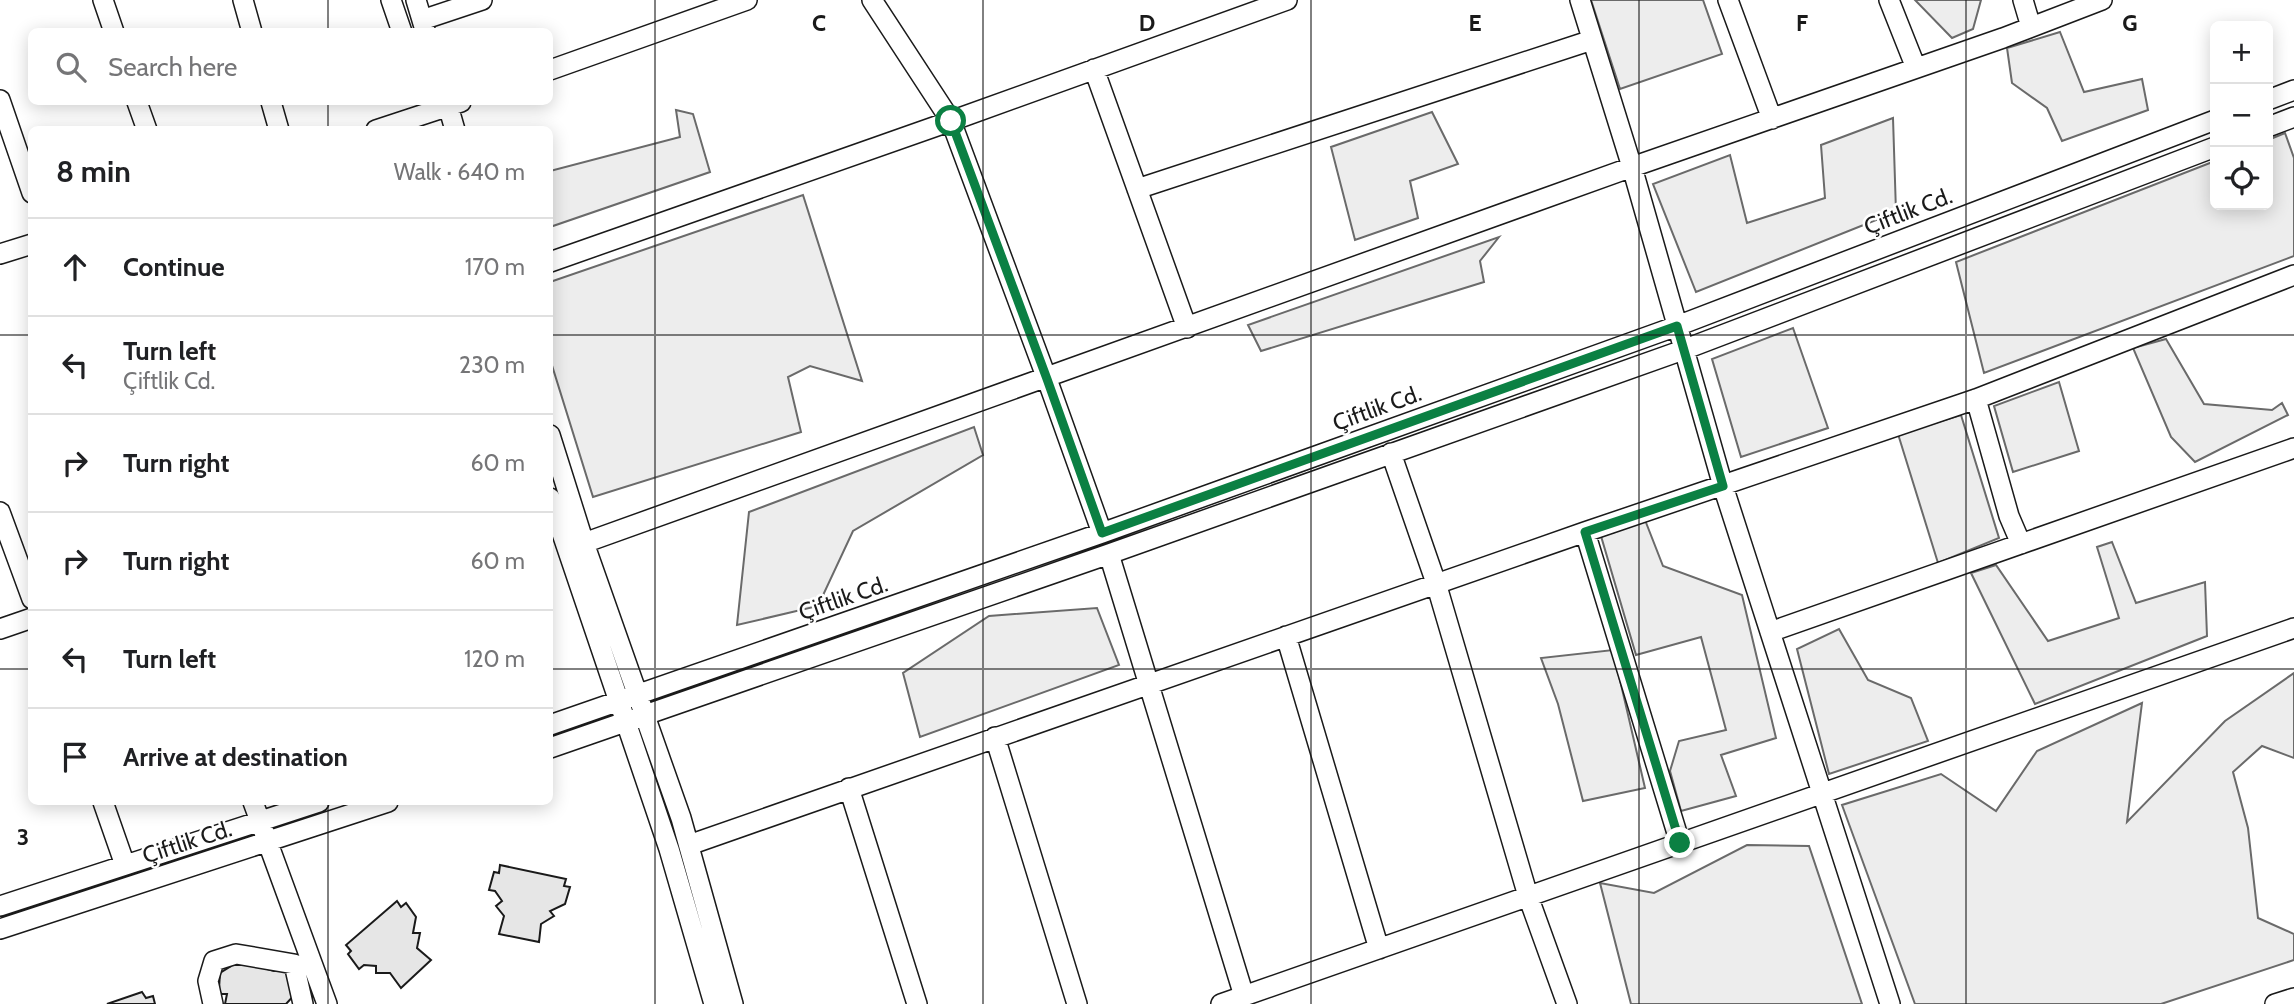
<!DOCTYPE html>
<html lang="en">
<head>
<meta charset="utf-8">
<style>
	body { margin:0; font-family:Cabin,sans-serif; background:#f6f6f6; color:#202124 }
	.controls { position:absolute; right:21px; top:21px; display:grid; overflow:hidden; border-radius:10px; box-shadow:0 4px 18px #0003 }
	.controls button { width:63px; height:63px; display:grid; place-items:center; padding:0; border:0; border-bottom:2px solid #e0e0e0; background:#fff; color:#202124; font:35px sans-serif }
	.stop { position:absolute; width:21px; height:21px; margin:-16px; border:5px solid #0b8043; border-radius:50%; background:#fff }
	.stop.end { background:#0b8043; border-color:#fff; box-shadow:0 2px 7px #0008 }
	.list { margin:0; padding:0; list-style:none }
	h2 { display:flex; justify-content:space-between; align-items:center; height:91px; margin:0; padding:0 28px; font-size:30px }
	h2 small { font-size:23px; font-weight:400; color:#757577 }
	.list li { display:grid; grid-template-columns:46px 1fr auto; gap:21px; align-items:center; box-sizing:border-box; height:98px; padding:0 28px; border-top:2px solid #e0e0e0 }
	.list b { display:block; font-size:26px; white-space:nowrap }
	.list p { margin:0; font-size:23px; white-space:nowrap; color:#757577 }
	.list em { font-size:23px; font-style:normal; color:#757577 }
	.icon { flex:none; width:38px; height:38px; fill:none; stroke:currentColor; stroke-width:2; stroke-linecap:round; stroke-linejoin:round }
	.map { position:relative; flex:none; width:2294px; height:1004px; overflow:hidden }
	.search { position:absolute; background:#fff; box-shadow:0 4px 18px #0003; left:28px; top:28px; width:525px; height:77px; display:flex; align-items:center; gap:18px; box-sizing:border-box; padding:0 24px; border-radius:10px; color:#757577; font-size:26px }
	.panel { position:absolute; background:#fff; box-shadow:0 4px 18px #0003; left:28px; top:126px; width:525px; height:679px; border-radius:10px }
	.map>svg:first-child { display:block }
</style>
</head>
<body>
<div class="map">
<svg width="2294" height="1004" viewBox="0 0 2294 1004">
	<rect width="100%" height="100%" fill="#fff"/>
	<!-- built -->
	<path fill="#ededed" stroke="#6a6a6a" stroke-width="2" d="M 1591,0 L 1703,0 L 1722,54 L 1620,89 Z
		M 1915,0 L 1981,0 L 1973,29 L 1952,38 Z
		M 2060,32 L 2084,92 L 2142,79 L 2148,110 L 2062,141 L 2047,108 L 2012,83 L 2007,48 Z
		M 676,110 L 693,114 L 710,172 L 550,227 L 550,171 L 680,137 Z
		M 1432,112 L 1458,164 L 1410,181 L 1418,218 L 1355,240 L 1331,147 Z
		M 1893,118 L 1896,212 L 1696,292 L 1653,184 L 1730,155 L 1747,223 L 1825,198 L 1821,145 Z
		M 2285,133 L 2294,158 L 2294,256 L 1984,373 L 1956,262 L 2215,161 L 2215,205 L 2268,205 L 2268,140 Z
		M 803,195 L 862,381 L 810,366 L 788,377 L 801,432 L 593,497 L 550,359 L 550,282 Z
		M 1499,237 L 1480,261 L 1484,282 L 1261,351 L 1248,325 Z
		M 1793,328 L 1828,428 L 1741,457 L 1712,359 Z
		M 2166,339 L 2204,404 L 2272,410 L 2282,403 L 2288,415 L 2195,462 L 2171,437 L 2133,348 Z
		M 2059,382 L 2079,451 L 2013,472 L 1994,406 Z
		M 1961,415 L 1999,538 L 1938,563 L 1898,434 Z
		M 974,427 L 983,455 L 853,531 L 818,606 L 737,625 L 749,512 Z
		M 1645,520 L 1663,566 L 1742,595 L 1776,738 L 1721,755 L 1736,796 L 1681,811 L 1670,771 L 1679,741 L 1726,730 L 1701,637 L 1636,655 L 1601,536 Z
		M 2112,542 L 2136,603 L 2205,582 L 2207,636 L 2035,704 L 1971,573 L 1996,565 L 2048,641 L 2119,618 L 2097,547 Z
		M 1097,608 L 1119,665 L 920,737 L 903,673 L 989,616 Z
		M 1839,629 L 1868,680 L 1911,698 L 1928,741 L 1829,774 L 1797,649 Z
		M 1613,650 L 1645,788 L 1583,801 L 1558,704 L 1541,658 Z
		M 2294,673 L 2294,758 L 2262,746 L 2233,772 L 2248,828 L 2258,918 L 2294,934 L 2294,960 L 2161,1004 L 1915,1004 L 1842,805 L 1941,774 L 1996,811 L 2037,751 L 2142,703 L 2127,822 L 2225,721 Z
		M 1747,845 L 1809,846 L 1862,1004 L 1631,1004 L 1600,883 L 1654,893 Z"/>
	<!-- building -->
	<path fill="#e6e6e6" stroke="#1a1a1a" stroke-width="2" d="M 500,865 L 566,879 L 564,886 L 570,887 L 565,904 L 550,911 L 554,916 L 541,924 L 539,942 L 499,934 L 504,916 L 496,906 L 502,901 L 495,891 L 489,890 L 494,872 L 499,873 Z
		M 397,901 L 401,907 L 406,903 L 416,917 L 413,933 L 420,933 L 417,948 L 431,960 L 401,988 L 390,973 L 376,973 L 376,966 L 364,965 L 359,969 L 348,954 L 351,951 L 346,945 Z
		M 233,959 L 274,971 L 285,969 L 297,992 L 286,1004 L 225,1004 L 227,994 L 221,994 L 219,989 L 220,973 L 231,966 Z
		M 142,992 L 146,998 L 153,996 L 155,1004 L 107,1004 Z"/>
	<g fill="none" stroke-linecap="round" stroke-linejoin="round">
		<!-- minor casing -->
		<g stroke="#1a1a1a" stroke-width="22">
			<path id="minor" d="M 103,0 L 114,32
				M 243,0 L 252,32
				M 391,0 L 402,32
				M 416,0 L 425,30
				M 872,0 L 951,121 L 1047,379 L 1102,533
				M 1728,0 L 1772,119
				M 1889,0 L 1916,68
				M 2023,0 L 2031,27
				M 422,20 L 482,0
				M 1094,69 L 1187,328
				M 550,70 L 747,0
				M 0,100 L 32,193
				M 2268,100 L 2294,90
				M 137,102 L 147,130
				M 271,102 L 279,130
				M 447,102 L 455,130
				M 2268,127 L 2294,117
				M 376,130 L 461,102
				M 1137,189 L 1592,40
				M 0,254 L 32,244
				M 550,262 L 951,121 L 1287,0
				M 1976,399 L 2009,516 L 2021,544
				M 550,435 L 584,543 L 681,818 L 733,1004
				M 1391,453 L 1436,583 L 1528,896 L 1567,1004
				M 550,498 L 669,849 L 714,1004
				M 0,512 L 32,599
				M 1585,532 L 1680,843
				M 584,543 L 1632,167 L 1580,0
				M 1109,554 L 1244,996
				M 0,629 L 32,618
				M 1770,632 L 2294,448
				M 1286,636 L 1379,949
				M 550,725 L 1102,533 L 1677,326 L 2215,120
				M 995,737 L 1077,1004
				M 550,748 L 1109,554 L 1683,350 L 2215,147
				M 849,788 L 917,1004
				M 103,802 L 125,865
				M 253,802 L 327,1004
				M 689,845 L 1585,532 L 1976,399 L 2294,275
				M 0,906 L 319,802
				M 0,929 L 388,802
				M 213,1004 L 208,981 L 214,961 L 236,954 L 294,964 L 303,1004
				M 1221,1004 L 2294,628
				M 1890,1004 L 1723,486 L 1632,167 L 2003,38 L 2102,0
				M 2275,1004 L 2294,998"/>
		</g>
		<!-- minor -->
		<use href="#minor" stroke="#fff" stroke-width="19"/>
	</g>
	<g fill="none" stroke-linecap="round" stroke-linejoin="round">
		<!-- route -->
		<path stroke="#0b8043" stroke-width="9" d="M 951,121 L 1047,379 L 1102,533 L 1677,326 L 1723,486 L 1585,532 L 1680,843"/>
	</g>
	<!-- grid -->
	<path fill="none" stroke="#1a1a1a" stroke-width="2" stroke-opacity="0.55" d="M 328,0 L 328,32M 655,0 L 655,1004M 983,0 L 983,1004M 1311,0 L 1311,1004M 1639,0 L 1639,1004M 1966,0 L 1966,1004M 328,102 L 328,130M 0,335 L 32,335M 550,335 L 2294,335M 0,669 L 32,669M 550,669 L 2294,669M 328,802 L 328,1004"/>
	<g text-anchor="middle" stroke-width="5" stroke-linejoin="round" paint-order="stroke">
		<!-- street labels -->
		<g font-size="23" fill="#1a1a1a" stroke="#fff">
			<text transform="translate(1908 211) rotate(-21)" y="8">Çiftlik Cd.</text>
			<text transform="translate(1377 408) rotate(-20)" y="8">Çiftlik Cd.</text>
			<text transform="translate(843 598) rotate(-19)" y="8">Çiftlik Cd.</text>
			<text transform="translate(187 842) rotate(-18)" y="8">Çiftlik Cd.</text>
		</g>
	</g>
	<g font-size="23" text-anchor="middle" font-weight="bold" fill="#1a1a1a" stroke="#fff" stroke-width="5" stroke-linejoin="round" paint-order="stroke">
		<text x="819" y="31">C</text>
		<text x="1147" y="31">D</text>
		<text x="1475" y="31">E</text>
		<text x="1802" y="31">F</text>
		<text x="2130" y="31">G</text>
		<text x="23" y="845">3</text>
	</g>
</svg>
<div class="controls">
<button>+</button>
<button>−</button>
<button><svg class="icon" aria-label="locate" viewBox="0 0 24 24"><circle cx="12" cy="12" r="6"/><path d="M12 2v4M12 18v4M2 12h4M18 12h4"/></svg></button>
</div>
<div class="stop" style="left:951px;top:121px"></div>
<div class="stop end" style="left:1680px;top:843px"></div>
<div class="search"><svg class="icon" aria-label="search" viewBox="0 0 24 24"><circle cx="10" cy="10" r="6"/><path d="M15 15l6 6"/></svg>Search here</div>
<section class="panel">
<h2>8 min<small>Walk · 640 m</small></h2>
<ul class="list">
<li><svg class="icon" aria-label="ahead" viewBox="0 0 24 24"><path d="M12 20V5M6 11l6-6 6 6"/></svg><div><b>Continue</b></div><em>170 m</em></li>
<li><svg class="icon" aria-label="left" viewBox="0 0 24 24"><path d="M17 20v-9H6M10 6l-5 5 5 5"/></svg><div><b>Turn left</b><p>Çiftlik Cd.</p></div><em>230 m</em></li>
<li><svg class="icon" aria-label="right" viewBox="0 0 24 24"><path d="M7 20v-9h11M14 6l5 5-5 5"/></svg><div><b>Turn right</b></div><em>60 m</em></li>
<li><svg class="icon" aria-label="right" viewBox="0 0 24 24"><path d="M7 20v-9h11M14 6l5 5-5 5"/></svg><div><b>Turn right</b></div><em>60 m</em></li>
<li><svg class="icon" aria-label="left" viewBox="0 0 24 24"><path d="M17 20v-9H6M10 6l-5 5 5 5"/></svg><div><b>Turn left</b></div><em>120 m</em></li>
<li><svg class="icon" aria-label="arrive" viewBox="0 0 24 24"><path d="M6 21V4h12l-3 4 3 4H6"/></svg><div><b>Arrive at destination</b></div></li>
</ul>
</section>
</div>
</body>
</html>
